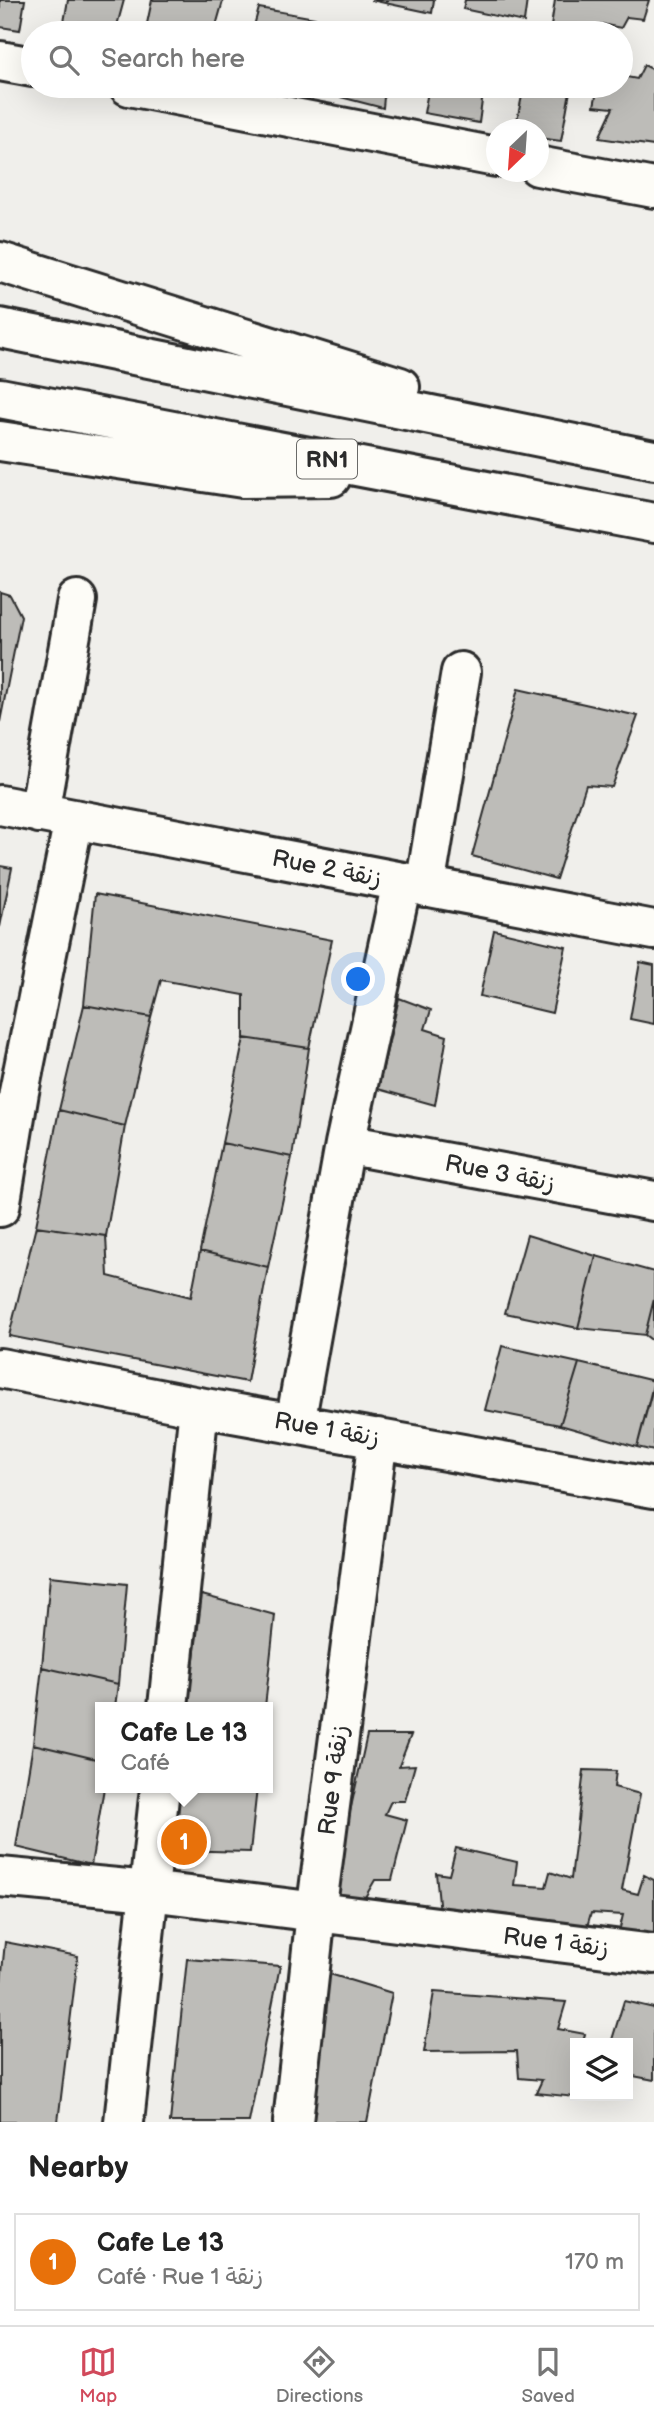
<!DOCTYPE html>
<html lang="en">
<head>
<meta charset="utf-8">
<style>
	body { margin:0; font-family:"Balsamiq Sans","Playpen Sans Arabic",sans-serif; background:#f6f6f6; color:#222 }
	.controls { position:absolute; right:21px; bottom:21px; display:grid; overflow:hidden; border-radius:0px; box-shadow:0 7px 28px #0002 }
	.controls button { width:63px; height:63px; display:grid; place-items:center; padding:0; border:0; border-bottom:2px solid #e0e0e0; background:#fff; color:#222; font:35px sans-serif }
	.compass { position:absolute; left:486px; top:119px; width:63px; height:63px; border-radius:50%; background:#fff; box-shadow:0 7px 28px #0002; rotate:205deg }
	.you { position:absolute; left:359px; top:980px; width:24px; height:24px; margin:-18px; border:5px solid #fff; border-radius:50%; background:#1a73e8; box-shadow:0 0 0 10px #1a73e833 }
	.badge { display:grid; place-items:center; width:46px; height:46px; border-radius:50%; background:#d1495b; color:#fff; font-size:23px; font-weight:700 }
	.pin { position:absolute; translate:-50% -50%; border:4px solid #fff; box-shadow:0 2px 7px #0006 }
	.popup { position:absolute; left:95px; top:1702px; width:178px; height:91px; box-sizing:border-box; display:grid; place-content:center; border-radius:0px; background:#fff; filter:drop-shadow(0 2px 5px #0005); font-size:23px; white-space:nowrap; color:#767676 }
	.popup b { font-size:26px; color:#222 }
	.popup::after { content:''; position:absolute; left:50%; top:100%; margin-left:-14px; border:14px solid transparent; border-top-color:#fff }
	.list { margin:0; padding:0; list-style:none }
	h2 { display:flex; justify-content:space-between; align-items:center; height:91px; margin:0; padding:0 28px; font-size:30px }
	h2 small { font-size:23px; font-weight:400; color:#767676 }
	.list li { display:grid; grid-template-columns:46px 1fr auto; gap:21px; align-items:center; box-sizing:border-box; height:98px; margin:0 14px 14px; padding:0 14px; border:2px solid #e0e0e0; border-radius:0px }
	.list b { display:block; font-size:26px; white-space:nowrap }
	.list p { margin:0; font-size:23px; white-space:nowrap; color:#767676 }
	.list em { font-size:23px; font-style:normal; color:#767676 }
	.icon { flex:none; width:38px; height:38px; fill:none; stroke:currentColor; stroke-width:2; stroke-linecap:round; stroke-linejoin:round }
	.map { position:relative; flex:none; width:654px; height:2122px; overflow:hidden }
	.search { position:absolute; background:#fff; box-shadow:0 7px 28px #0002; left:21px; right:21px; top:21px; height:77px; display:flex; align-items:center; gap:18px; box-sizing:border-box; padding:0 24px; border-radius:38px; color:#767676; font-size:26px }
	.sheet { height:203px; background:#fff }
	nav { display:flex; justify-content:space-around; align-items:center; box-sizing:border-box; height:98px; border-top:2px solid #e0e0e0; background:#fff; font-size:19px; color:#767676 }
	nav a { display:grid; justify-items:center; gap:4px }
	nav .on { color:#d1495b }
	.map>svg:first-child { display:block }
</style>
</head>
<body>
<div class="map">
<svg width="654" height="2122" viewBox="0 0 654 2122">
	<rect width="100%" height="100%" fill="#f0efeb"/>
	<filter id="ink" filterUnits="userSpaceOnUse"><feTurbulence type="fractalNoise" baseFrequency=".0143" numOctaves="2"/><feDisplacementMap in="SourceGraphic" scale="14" xChannelSelector="R" yChannelSelector="G"/><feConvolveMatrix kernelMatrix="1 2 1 2 8 2 1 2 1" color-interpolation-filters="sRGB"/></filter>
	<g filter="url(#ink)">
		<!-- building -->
		<path fill="#bdbcb8" stroke="#2b2b2b" stroke-width="2" d="M 0,0 L 25,0 L 20,30 L 0,27 Z
			M 68,0 L 124,0 L 115,33 L 62,33 Z
			M 152,0 L 221,0 L 223,1 L 214,33 L 145,33 Z
			M 371,0 L 434,0 L 432,13 Z
			M 465,0 L 527,0 L 524,22 L 463,9 Z
			M 555,0 L 649,0 L 643,19 L 627,17 L 621,28 L 601,24 L 599,33 L 550,33 Z
			M 259,8 L 315,18 L 312,33 L 252,33 Z
			M 346,23 L 389,33 L 344,33 Z
			M 644,65 L 654,70 L 654,146 L 599,138 L 613,108 L 594,106 L 598,86 L 621,86 L 621,76 L 637,79 Z
			M 331,86 L 385,86 L 383,108 L 329,94 Z
			M 429,86 L 484,86 L 479,123 L 424,113 Z
			M 524,86 L 571,86 L 561,141 L 538,138 L 538,130 L 515,130 Z
			M 0,592 L 10,595 L 21,616 L 0,722 Z
			M 518,689 L 638,716 L 612,787 L 586,785 L 556,879 L 472,856 Z
			M 0,866 L 12,868 L 0,927 Z
			M 95,894 L 332,940 L 309,1048 L 244,1038 L 244,995 L 161,980 L 151,1017 L 84,1005 Z
			M 494,930 L 566,947 L 552,1013 L 480,996 Z
			M 640,962 L 654,965 L 654,1024 L 630,1019 Z
			M 399,998 L 431,1010 L 425,1029 L 447,1036 L 435,1105 L 378,1089 Z
			M 84,1005 L 151,1017 L 125,1126 L 59,1110 Z
			M 244,1038 L 309,1048 L 292,1157 L 222,1143 Z
			M 59,1110 L 125,1126 L 106,1236 L 36,1226 Z
			M 222,1143 L 292,1157 L 268,1267 L 200,1251 Z
			M 36,1226 L 106,1236 L 108,1276 L 191,1297 L 200,1251 L 268,1267 L 247,1382 L 9,1336 Z
			M 527,1235 L 596,1256 L 578,1328 L 505,1313 Z
			M 596,1256 L 654,1272 L 654,1299 L 645,1335 L 578,1328 Z
			M 654,1299 L 654,1342 L 645,1335 Z
			M 502,1346 L 579,1363 L 560,1425 L 485,1410 Z
			M 579,1363 L 654,1381 L 637,1447 L 560,1425 Z
			M 654,1384 L 654,1451 L 637,1447 Z
			M 50,1576 L 127,1584 L 118,1684 L 42,1667 Z
			M 202,1595 L 275,1615 L 265,1707 L 188,1707 Z
			M 42,1667 L 118,1684 L 115,1707 L 100,1707 L 100,1760 L 33,1744 Z
			M 367,1735 L 411,1735 L 399,1766 L 415,1765 L 405,1801 L 391,1801 L 385,1814 L 407,1820 L 392,1880 L 375,1880 L 364,1899 L 332,1893 Z
			M 33,1744 L 100,1760 L 100,1788 L 104,1788 L 91,1865 L 16,1847 Z
			M 584,1770 L 616,1771 L 614,1787 L 640,1794 L 622,1890 L 638,1894 L 644,1875 L 654,1880 L 654,1938 L 619,1932 L 623,1915 L 591,1913 L 586,1930 L 440,1913 L 436,1873 L 449,1875 L 456,1848 L 517,1862 L 514,1885 L 546,1887 L 550,1872 L 571,1879 Z
			M 179,1788 L 257,1788 L 250,1852 L 171,1850 Z
			M 5,1942 L 78,1956 L 58,2122 L 0,2122 L 0,1992 Z
			M 187,1959 L 280,1966 L 249,2122 L 170,2122 Z
			M 323,1972 L 392,1993 L 367,2122 L 305,2122 Z
			M 434,1992 L 566,2002 L 558,2029 L 585,2034 L 583,2043 L 575,2043 L 575,2097 L 536,2093 L 542,2080 L 519,2078 L 517,2051 L 424,2052 Z
			M 624,2001 L 654,2008 L 654,2080 L 628,2075 L 628,2043 L 611,2043 Z"/>
		<g fill="none" stroke-linecap="round" stroke-linejoin="round">
			<!-- minor casing -->
			<g stroke="#2b2b2b" stroke-width="44">
				<path id="minor" d="M 0,61 L 33,67
					M 129,86 L 496,157
					M 538,166 L 654,188
					M 0,805 L 654,930
					M 39,813 L 77,600
					M 425,887 L 461,672
					M 345,1144 L 654,1201
					M 0,1207 L 19,1092 L 74,819
					M 0,1368 L 199,1407 L 654,1488
					M 295,1424 L 345,1144 L 402,882
					M 168,1707 L 199,1407
					M 0,1877 L 149,1891 L 654,1954
					M 124,2122 L 160,1788
					M 293,2122 L 316,1913 L 378,1438"/>
			</g>
			<!-- highway casing -->
			<g stroke="#2b2b2b" stroke-width="44">
				<path id="highway" d="M 0,262 L 400,387
					M 0,328 L 654,460
					M 0,398 L 654,523
					M 0,441 L 243,478 L 331,477"/>
			</g>
			<!-- minor -->
			<use href="#minor" stroke="#fdfcf7" stroke-width="38"/>
			<!-- highway -->
			<use href="#highway" stroke="#fdfcf7" stroke-width="38"/>
		</g>
	</g>
	<g text-anchor="middle" stroke-width="5" stroke-linejoin="round" paint-order="stroke">
		<!-- shield labels -->
		<rect fill="#fdfcf7" stroke="#6a6a68" stroke-width="2" x="297" y="439.5" width="60" height="39" rx="5"/>
		<g font-size="23" font-weight="bold" fill="#2b2b2b">
			<text x="327" y="467">RN1</text>
		</g>
		<!-- street labels -->
		<g font-size="24" fill="#2b2b2b" stroke="#fdfcf7">
			<text transform="translate(327 868) rotate(11)" y="8">Rue 2 زنقة</text>
			<text transform="translate(500 1173) rotate(11)" y="8">Rue 3 زنقة</text>
			<text transform="translate(327 1429) rotate(10)" y="8">Rue 1 زنقة</text>
			<text transform="translate(333 1780) rotate(-83)" y="8">Rue 9 زنقة</text>
			<text transform="translate(556 1942) rotate(7)" y="8">Rue 1 زنقة</text>
		</g>
	</g>
</svg>
<div class="controls">
<button><svg class="icon" aria-label="layers" viewBox="0 0 24 24"><path d="M12 4l9 5-9 5-9-5zM3 14l9 5 9-5"/></svg></button>
</div>
<svg class="compass" viewBox="-18 -18 36 36"><path d="M0-13l5 13h-10z" fill="#e53935"/><path d="M0 13l5-13h-10z" fill="#767676"/></svg>
<div class="you"></div>
<div class="pin badge" style="left:184px;top:1842px;background:#e8710a">1</div>
<div class="popup"><b>Cafe Le 13</b>Café</div>
<div class="search"><svg class="icon" aria-label="search" viewBox="0 0 24 24"><circle cx="10" cy="10" r="6"/><path d="M15 15l6 6"/></svg>Search here</div>
</div>
<section class="sheet">
<h2>Nearby<small></small></h2>
<ul class="list">
<li><span class="badge" style="background:#e8710a">1</span><div><b>Cafe Le 13</b><p>Café · Rue 1 زنقة</p></div><em>170 m</em></li>
</ul>
</section>
<nav>
<a class="on"><svg class="icon" aria-label="map" viewBox="0 0 24 24"><path d="M3 6l6-2 6 2 6-2v14l-6 2-6-2-6 2zM9 4v14M15 6v14"/></svg>Map</a>
<a><svg class="icon" aria-label="directions" viewBox="0 0 24 24"><path d="M12 3l9 9-9 9-9-9zM9 14v-3h6M13 9l2 2-2 2"/></svg>Directions</a>
<a><svg class="icon" aria-label="saved" viewBox="0 0 24 24"><path d="M7 4h10v16l-5-4-5 4z"/></svg>Saved</a>
</nav>
</body>
</html>
